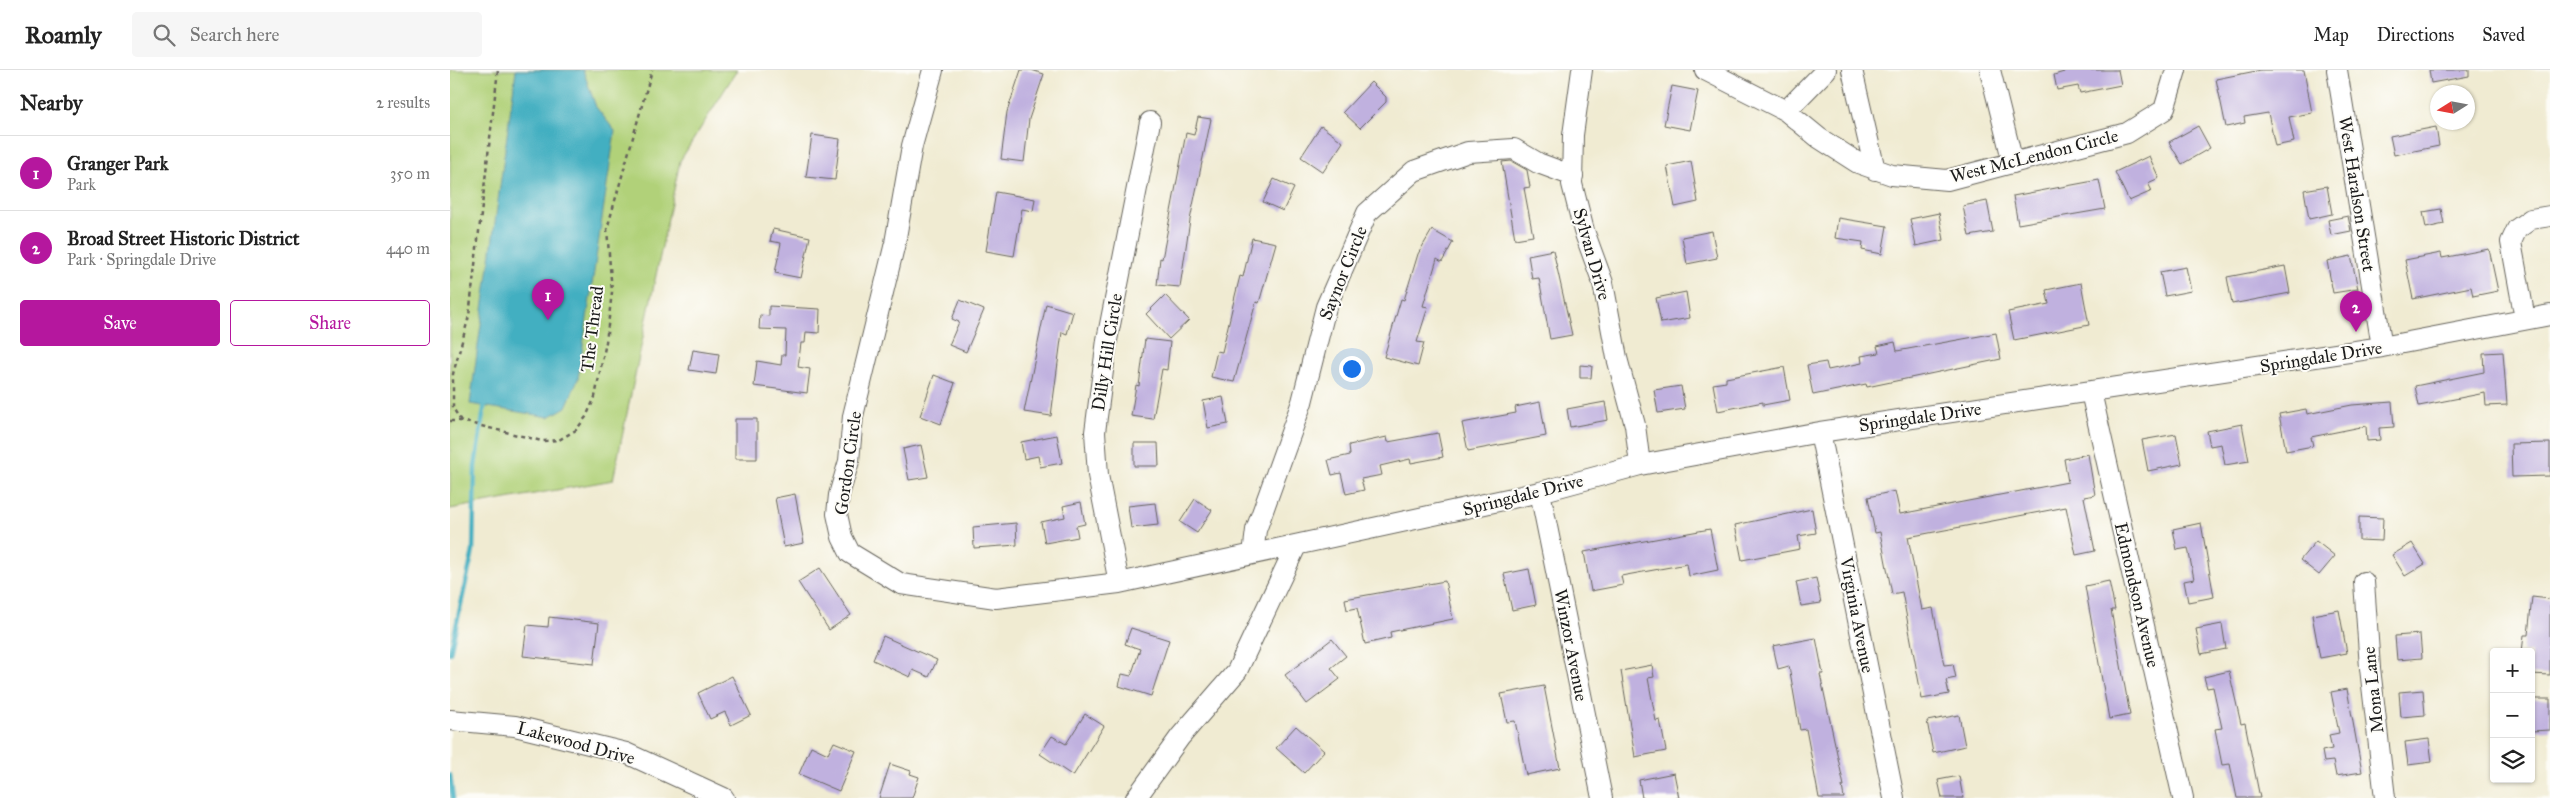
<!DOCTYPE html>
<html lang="en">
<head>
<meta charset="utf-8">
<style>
	body { margin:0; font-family:"IM FELL Great Primer",serif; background:#f6f6f6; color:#222 }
	.controls { position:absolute; right:15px; bottom:15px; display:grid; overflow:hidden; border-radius:5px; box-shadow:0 1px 4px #0004 }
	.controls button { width:45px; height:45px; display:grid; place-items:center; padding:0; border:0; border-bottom:1px solid #e0e0e0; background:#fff; color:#222; font:25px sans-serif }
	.compass { position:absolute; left:1980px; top:15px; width:45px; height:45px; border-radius:50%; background:#fff; box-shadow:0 1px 4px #0004; rotate:259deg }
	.you { position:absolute; left:901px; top:298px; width:18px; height:18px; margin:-12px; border:4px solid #fff; border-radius:50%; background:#1a73e8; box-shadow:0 0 0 8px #1a73e833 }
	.badge { display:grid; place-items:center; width:32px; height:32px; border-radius:50%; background:#b5179e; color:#fff; font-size:16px; font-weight:700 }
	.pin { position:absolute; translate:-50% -41px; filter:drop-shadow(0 1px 2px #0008) }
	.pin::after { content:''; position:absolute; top:26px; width:18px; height:15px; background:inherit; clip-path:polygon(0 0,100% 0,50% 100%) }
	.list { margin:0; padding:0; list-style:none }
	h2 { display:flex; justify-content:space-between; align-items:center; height:65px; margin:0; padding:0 20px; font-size:21px }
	h2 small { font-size:16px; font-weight:400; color:#767676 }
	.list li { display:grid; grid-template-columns:32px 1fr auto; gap:15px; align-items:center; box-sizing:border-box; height:75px; padding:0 20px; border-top:1px solid #e0e0e0 }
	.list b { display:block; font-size:19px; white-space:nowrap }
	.list p { margin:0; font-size:16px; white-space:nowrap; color:#767676 }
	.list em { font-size:16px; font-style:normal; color:#767676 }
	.actions { display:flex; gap:10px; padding:15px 20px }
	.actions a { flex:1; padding:11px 0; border:1px solid #b5179e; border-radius:5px; text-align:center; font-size:18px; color:#b5179e }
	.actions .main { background:#b5179e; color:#fff }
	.icon { flex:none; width:28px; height:28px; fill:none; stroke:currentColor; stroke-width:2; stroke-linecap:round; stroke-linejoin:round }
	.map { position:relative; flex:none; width:2100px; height:728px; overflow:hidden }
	header { display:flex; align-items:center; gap:30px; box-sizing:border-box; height:70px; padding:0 25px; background:#fff; border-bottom:1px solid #e0e0e0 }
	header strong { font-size:24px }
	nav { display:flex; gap:28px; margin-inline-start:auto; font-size:18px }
	.search { width:350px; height:45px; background:#f6f6f6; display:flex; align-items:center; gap:12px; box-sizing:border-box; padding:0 18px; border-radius:5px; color:#767676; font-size:19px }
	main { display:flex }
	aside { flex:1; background:#fff }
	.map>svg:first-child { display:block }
</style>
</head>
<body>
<header>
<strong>Roamly</strong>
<div class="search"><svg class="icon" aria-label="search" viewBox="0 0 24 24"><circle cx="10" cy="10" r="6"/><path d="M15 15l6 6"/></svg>Search here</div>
<nav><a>Map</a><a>Directions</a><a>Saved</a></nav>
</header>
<main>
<aside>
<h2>Nearby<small>2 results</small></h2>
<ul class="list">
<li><span class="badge">1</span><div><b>Granger Park</b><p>Park</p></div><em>350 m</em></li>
<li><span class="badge">2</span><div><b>Broad Street Historic District</b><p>Park · Springdale Drive</p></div><em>440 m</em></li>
</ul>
<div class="actions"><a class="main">Save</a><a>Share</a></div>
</aside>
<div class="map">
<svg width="2100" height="728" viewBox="0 0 2100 728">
	<rect width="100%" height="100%" fill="#fdfcf7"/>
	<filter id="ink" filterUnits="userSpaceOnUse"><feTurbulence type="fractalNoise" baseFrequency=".02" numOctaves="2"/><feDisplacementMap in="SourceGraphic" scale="10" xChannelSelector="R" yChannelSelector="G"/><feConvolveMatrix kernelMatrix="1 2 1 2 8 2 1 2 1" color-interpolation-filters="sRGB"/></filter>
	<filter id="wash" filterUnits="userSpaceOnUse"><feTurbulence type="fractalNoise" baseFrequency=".0096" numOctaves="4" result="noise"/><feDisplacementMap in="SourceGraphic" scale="20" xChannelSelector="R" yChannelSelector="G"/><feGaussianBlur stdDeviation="1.12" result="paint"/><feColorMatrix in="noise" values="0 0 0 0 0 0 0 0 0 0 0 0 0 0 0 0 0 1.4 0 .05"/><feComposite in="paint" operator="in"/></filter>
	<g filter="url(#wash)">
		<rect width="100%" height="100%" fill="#f0ebd2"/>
		<!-- green -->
		<path fill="#b1d179" stroke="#66764a" d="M 0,0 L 287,0 L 230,91 L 163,410 L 0,439 Z"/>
		<!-- water -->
		<path fill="#43afc1" stroke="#30666e" d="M 66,0 L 133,0 L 146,37 L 165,61 L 128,309 L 116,337 L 99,347 L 20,334 Z"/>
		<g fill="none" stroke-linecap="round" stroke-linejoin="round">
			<!-- stream -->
			<path stroke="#43afc1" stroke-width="4.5" d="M 0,583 L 23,481 L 25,396 L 35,332
				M 0,705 L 3,728"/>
		</g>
		<g id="blocks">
			<!-- building -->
			<path fill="#c0b1df" d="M 571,0 L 581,0 L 594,4 L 579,49 L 574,92 L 551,89 L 557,42 Z
				M 1614,0 L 1668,0 L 1671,15 L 1630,23 L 1628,16 L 1607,20 L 1604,5 L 1614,2 Z
				M 1811,0 L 1854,0 L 1862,43 L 1839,47 L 1844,72 L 1825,76 L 1818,43 L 1794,47 L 1795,53 L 1776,57 L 1766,9 Z
				M 1979,0 L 2019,0 L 2019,6 L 1981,13 Z
				M 921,12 L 936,27 L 936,32 L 910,58 L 893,42 Z
				M 1222,16 L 1248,21 L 1240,60 L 1214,55 Z
				M 748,47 L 761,49 L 740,150 L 730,217 L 707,215 L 710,188 L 712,189 L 736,63 L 744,65 Z
				M 871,56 L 893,72 L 873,102 L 851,87 Z
				M 1748,56 L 1760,78 L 1732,94 L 1719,72 Z
				M 1986,57 L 1989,76 L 1944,85 L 1940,66 Z
				M 362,65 L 390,69 L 385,110 L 356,107 Z
				M 1699,86 L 1709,108 L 1698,113 L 1702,121 L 1679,131 L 1665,102 Z
				M 1061,91 L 1077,100 L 1080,117 L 1074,118 L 1083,166 L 1065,169 L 1052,92 Z
				M 1241,91 L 1248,132 L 1225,137 L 1217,96 Z
				M 824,109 L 844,118 L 833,141 L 813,132 Z
				M 1649,110 L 1655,139 L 1568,154 L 1563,126 Z
				M 1877,116 L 1882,144 L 1859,149 L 1854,120 Z
				M 546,122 L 585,129 L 583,141 L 572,139 L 564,186 L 536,181 Z
				M 1537,131 L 1543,162 L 1519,166 L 1513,136 Z
				M 1991,139 L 1994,154 L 1976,158 L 1973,142 Z
				M 1489,143 L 1494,170 L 1466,176 L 1460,149 Z
				M 1898,146 L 1901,161 L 1881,165 L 1878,150 Z
				M 1388,148 L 1437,156 L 1432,184 L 1412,180 L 1413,172 L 1385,168 Z
				M 323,159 L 360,167 L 351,208 L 325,203 L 331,173 L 320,171 Z
				M 982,160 L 1003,172 L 992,192 L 987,189 L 973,236 L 978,237 L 967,272 L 974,273 L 968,296 L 934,287 L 951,229 L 954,230 L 968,184 Z
				M 1262,161 L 1267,188 L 1237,194 L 1232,167 Z
				M 802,168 L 826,173 L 809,233 L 806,232 L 784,312 L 761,307 L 767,281 L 772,282 L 785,226 L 790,206 L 793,207 Z
				M 2039,179 L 2048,221 L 2023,226 L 2021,217 L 1963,229 L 1955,190 L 1991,183 L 1992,188 Z
				M 1103,180 L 1122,265 L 1100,269 L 1089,208 L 1082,209 L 1078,185 Z
				M 1901,186 L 1908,219 L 1883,223 L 1877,191 Z
				M 1835,196 L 1840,223 L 1782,234 L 1777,207 Z
				M 1736,197 L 1741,221 L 1715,226 L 1710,202 Z
				M 1631,213 L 1639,255 L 1564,270 L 1558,242 L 1599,234 L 1596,220 Z
				M 1236,222 L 1240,248 L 1211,253 L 1206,228 Z
				M 715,225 L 739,250 L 719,269 L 696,244 Z
				M 510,230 L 534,240 L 516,282 L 499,275 L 509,252 L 502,249 Z
				M 596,234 L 623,242 L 617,264 L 612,262 L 601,346 L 574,342 Z
				M 319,236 L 370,239 L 369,263 L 356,262 L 355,273 L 351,273 L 348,297 L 360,299 L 357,323 L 304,316 L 307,291 L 331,295 L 332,285 L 335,285 L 336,260 L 309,259 L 310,245 L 319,246 Z
				M 1546,263 L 1551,289 L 1417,317 L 1416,314 L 1363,325 L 1357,295 L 1376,292 L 1378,300 L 1412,293 L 1411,286 L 1429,283 L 1427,276 L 1445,272 L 1447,281 Z
				M 695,269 L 720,272 L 717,300 L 712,299 L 703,349 L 681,346 L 686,315 L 689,316 Z
				M 243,280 L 269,284 L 266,304 L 239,300 Z
				M 2053,282 L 2057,335 L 2036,336 L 2035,323 L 1969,336 L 1965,316 L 2034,302 L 2033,283 Z
				M 1130,295 L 1142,296 L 1141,308 L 1130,308 Z
				M 1334,297 L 1340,330 L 1313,335 L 1313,332 L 1268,341 L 1263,314 L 1276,312 L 1276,308 Z
				M 484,305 L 505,313 L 491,354 L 470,346 Z
				M 1231,316 L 1235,339 L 1208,343 L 1204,320 Z
				M 773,327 L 778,354 L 758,358 L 753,331 Z
				M 1090,332 L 1096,366 L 1018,381 L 1012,353 L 1066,343 L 1065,337 Z
				M 1155,332 L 1158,350 L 1120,357 L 1117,339 Z
				M 1942,332 L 1944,357 L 1929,358 L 1930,370 L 1917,371 L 1916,356 L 1861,367 L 1863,376 L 1836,381 L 1829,344 L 1856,339 L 1857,344 L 1902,335 Z
				M 285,349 L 307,349 L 307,389 L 285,389 Z
				M 1792,354 L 1799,391 L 1775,395 L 1771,374 L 1760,376 L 1757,361 Z
				M 988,363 L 993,387 L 961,393 L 960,389 L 930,396 L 932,405 L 911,409 L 914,420 L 896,424 L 891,403 L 882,405 L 878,390 L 900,385 L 899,375 L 937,367 L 938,372 Z
				M 1726,364 L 1732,394 L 1698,401 L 1692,370 Z
				M 607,365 L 612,393 L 590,397 L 588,386 L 574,389 L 571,372 Z
				M 684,373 L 708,373 L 709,396 L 684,396 Z
				M 2100,373 L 2100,406 L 2062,407 L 2061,374 Z
				M 471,375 L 478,407 L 459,410 L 453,379 Z
				M 1638,384 L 1645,425 L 1634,427 L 1645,481 L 1626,485 L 1616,437 L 1458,467 L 1472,540 L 1483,538 L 1494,595 L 1503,594 L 1506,608 L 1496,610 L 1499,624 L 1472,629 L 1452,522 L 1442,524 L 1430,462 L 1425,463 L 1418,427 L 1445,421 L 1450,444 L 1618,412 L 1614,389 Z
				M 345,424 L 354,473 L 334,477 L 325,428 Z
				M 745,429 L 762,440 L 747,463 L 730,452 Z
				M 631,432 L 635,454 L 626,456 L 628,467 L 595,473 L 591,452 L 615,447 L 613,436 Z
				M 705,433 L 708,455 L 681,458 L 678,436 Z
				M 1362,439 L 1366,463 L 1348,466 L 1350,479 L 1292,490 L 1285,455 Z
				M 1909,447 L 1933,448 L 1932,471 L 1909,470 Z
				M 566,453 L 567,475 L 524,478 L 523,457 Z
				M 1751,453 L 1764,527 L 1738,532 L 1734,511 L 1744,509 L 1738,478 L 1727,480 L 1723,459 Z
				M 1260,459 L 1268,500 L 1239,506 L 1237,494 L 1171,506 L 1173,515 L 1141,521 L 1134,482 Z
				M 1866,471 L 1885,486 L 1869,505 L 1850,490 Z
				M 1962,473 L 1975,494 L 1955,506 L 1942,485 Z
				M 370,498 L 401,545 L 379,560 L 348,512 Z
				M 1079,499 L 1086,535 L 1062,540 L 1054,504 Z
				M 1366,508 L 1371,533 L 1351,536 L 1346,512 Z
				M 995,511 L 1003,549 L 940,562 L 941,568 L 915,574 L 907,538 L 897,540 L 895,529 Z
				M 1659,511 L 1665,540 L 1661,540 L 1680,645 L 1659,649 L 1635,516 Z
				M 2082,527 L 2100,529 L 2100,605 L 2081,604 L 2081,582 L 2072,582 L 2074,565 L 2078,565 Z
				M 1889,540 L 1897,583 L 1870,588 L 1862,545 Z
				M 99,547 L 149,553 L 144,594 L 73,586 L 77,555 L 98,557 Z
				M 1772,554 L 1776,579 L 1751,584 L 1746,559 Z
				M 681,558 L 719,570 L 701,626 L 669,616 L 672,604 L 681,606 L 690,579 L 675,574 Z
				M 1970,564 L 1972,588 L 1947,590 L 1945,566 Z
				M 433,566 L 487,590 L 479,607 L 463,600 L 460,607 L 423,590 Z
				M 1366,568 L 1373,604 L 1370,604 L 1394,716 L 1392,716 L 1394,728 L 1369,728 L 1356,659 L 1350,660 L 1339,596 L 1328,599 L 1323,576 Z
				M 882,569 L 896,586 L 881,598 L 890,609 L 857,634 L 835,605 Z
				M 1202,595 L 1204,607 L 1198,608 L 1206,651 L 1210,650 L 1216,681 L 1185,687 L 1171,601 Z
				M 1779,601 L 1791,654 L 1795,653 L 1810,728 L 1787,728 L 1780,694 L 1772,695 L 1765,659 L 1772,658 L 1763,617 L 1757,618 L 1754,607 Z
				M 282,606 L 301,645 L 281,655 L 275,642 L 260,649 L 248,623 Z
				M 1094,616 L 1110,698 L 1076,705 L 1065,651 L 1057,652 L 1051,624 Z
				M 1897,619 L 1912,702 L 1886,706 L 1883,691 L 1874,692 L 1872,681 L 1882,679 L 1879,665 L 1889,663 L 1881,622 Z
				M 1973,620 L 1975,645 L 1951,647 L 1949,622 Z
				M 2081,629 L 2100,629 L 2100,660 L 2081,661 Z
				M 635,644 L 654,656 L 623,706 L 590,684 L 602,666 L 616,674 Z
				M 1509,645 L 1515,676 L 1483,683 L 1477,651 Z
				M 846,656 L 874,681 L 854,703 L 826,678 Z
				M 1979,669 L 1982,692 L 1958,695 L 1955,672 Z
				M 384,672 L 406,681 L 389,721 L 349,704 L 361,676 L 378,684 Z
				M 440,694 L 461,701 L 460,704 L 469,707 L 462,728 L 429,728 Z
				M 1224,703 L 1229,728 L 1192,728 L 1189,710 Z
				M 1509,706 L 1513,728 L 1492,728 L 1488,710 Z"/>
		</g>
	</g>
	<g filter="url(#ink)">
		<use href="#blocks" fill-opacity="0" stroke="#66645c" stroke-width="1"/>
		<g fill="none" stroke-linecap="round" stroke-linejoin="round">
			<!-- minor casing -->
			<g stroke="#66645c" stroke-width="22">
				<path id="minor" d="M 483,0 L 462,76 L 445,173 L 403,346 L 399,391 L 389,425 L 387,444 L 392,467 L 400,483 L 451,514 L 546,528 L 669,513 L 1090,422 L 1190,395 L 1370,362 L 1932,277 L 2100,245
					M 1132,0 L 1123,65 L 1122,114 L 1134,161 L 1153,213 L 1167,288 L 1185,355 L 1190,395
					M 1255,0 L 1336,41 L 1369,68 L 1408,93 L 1442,105 L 1497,110 L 1677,63 L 1714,40 L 1726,0
					M 1402,0 L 1425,100
					M 1540,0 L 1563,93
					M 1887,0 L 1932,277
					M 1336,41 L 1376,0
					M 2075,249 L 2061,172 L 2067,159 L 2081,149 L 2100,146
					M 1641,322 L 1733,728
					M 1370,362 L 1444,728
					M 1090,422 L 1152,728
					M 803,484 L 806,460 L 852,332 L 876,237 L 917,143 L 964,101 L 1018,82 L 1064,79 L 1088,93 L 1123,106
					M 1914,512 L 1920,598 L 1935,728
					M 669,513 L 648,405 L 645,362 L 657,270 L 700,52
					M 0,650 L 65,656 L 176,683 L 274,728
					M 686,728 L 730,667 L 787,601 L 846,476"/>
			</g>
			<!-- path -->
			<path stroke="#66645c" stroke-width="2.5" stroke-dasharray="4 4" stroke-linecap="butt" d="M 0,351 L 11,351 L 92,371 L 109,370 L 126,360 L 136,347 L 145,327 L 156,272 L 162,222 L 157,159 L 202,0
				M 11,351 L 3,338 L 3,304 L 19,246 L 48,0"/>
			<!-- minor -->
			<use href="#minor" stroke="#fff" stroke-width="20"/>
		</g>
	</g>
	<g text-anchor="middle" stroke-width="4" stroke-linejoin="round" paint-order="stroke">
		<!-- street labels -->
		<g font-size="18" fill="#1c1c1c" stroke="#fdfcf7">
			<text transform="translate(1584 86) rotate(-14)" y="6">West McLendon Circle</text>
			<text transform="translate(1907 124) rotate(81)" y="6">West Haralson Street</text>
			<text transform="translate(1142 184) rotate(74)" y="6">Sylvan Drive</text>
			<text transform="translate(893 203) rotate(-68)" y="6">Saynor Circle</text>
			<text transform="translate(142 259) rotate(-83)" y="6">The Thread</text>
			<text transform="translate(657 282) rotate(-81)" y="6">Dilly Hill Circle</text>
			<text transform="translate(1871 287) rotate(-9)" y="6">Springdale Drive</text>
			<text transform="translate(1470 347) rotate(-8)" y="6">Springdale Drive</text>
			<text transform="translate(398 393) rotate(-82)" y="6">Gordon Circle</text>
			<text transform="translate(1073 425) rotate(-14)" y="6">Springdale Drive</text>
			<text transform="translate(1687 525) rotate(77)" y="6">Edmondson Avenue</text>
			<text transform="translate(1407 545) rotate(79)" y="6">Virginia Avenue</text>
			<text transform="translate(1121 575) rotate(79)" y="6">Winzor Avenue</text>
			<text transform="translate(1923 620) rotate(-96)" y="6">Mona Lane</text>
			<text transform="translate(126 673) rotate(15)" y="6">Lakewood Drive</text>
		</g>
	</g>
</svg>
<div class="controls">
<button>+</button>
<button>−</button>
<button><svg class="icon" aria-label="layers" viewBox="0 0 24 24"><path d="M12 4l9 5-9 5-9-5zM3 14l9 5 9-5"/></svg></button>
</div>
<svg class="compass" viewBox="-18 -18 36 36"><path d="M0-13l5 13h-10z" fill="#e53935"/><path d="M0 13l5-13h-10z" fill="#767676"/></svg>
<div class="you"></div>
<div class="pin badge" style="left:98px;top:250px">1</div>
<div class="pin badge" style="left:1906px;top:262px">2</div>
</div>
</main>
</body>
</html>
